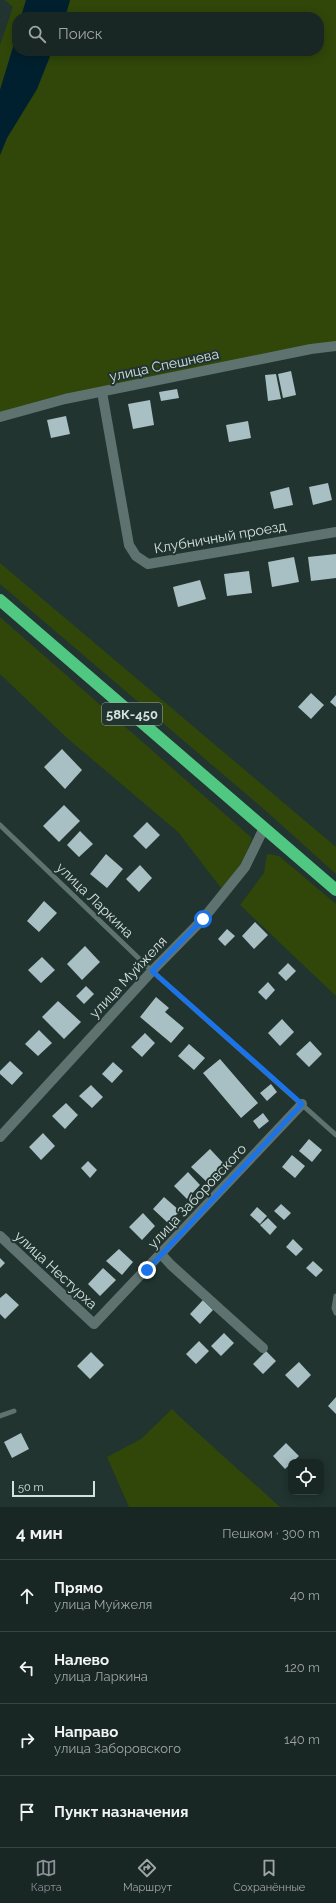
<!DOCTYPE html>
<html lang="ru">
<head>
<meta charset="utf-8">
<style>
	body { margin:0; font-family:Raleway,sans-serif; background:#263331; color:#f1f3f6 }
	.controls { position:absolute; right:12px; bottom:12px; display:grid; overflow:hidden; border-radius:8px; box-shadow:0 2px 10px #0003 }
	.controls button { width:36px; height:36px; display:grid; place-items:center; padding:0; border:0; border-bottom:1px solid #374441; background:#192724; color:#f1f3f6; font:20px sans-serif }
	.scale { position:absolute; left:12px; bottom:10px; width:83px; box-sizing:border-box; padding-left:4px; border:2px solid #d5e1de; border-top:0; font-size:11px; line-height:14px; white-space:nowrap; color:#d5e1de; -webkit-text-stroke:3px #213430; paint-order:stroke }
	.stop { position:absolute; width:12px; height:12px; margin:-9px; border:3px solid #1a73e8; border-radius:50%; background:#fff }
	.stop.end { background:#1a73e8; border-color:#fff; box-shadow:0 1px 4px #0008 }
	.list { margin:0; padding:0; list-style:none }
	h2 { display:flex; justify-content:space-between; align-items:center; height:52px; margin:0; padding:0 16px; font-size:17px }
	h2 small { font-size:13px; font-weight:400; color:#9fa5a6 }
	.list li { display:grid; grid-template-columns:26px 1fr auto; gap:12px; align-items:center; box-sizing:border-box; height:72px; padding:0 16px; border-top:1px solid #374441 }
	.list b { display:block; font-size:15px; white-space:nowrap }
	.list p { margin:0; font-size:13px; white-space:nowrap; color:#9fa5a6 }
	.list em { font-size:13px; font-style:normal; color:#9fa5a6 }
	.icon { flex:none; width:22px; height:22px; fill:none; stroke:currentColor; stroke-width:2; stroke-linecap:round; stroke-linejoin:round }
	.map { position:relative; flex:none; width:336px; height:1507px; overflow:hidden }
	.search { position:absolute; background:#192724; box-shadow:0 2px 10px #0003; left:12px; right:12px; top:12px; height:44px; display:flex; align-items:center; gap:10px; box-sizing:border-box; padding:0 14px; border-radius:16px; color:#9fa5a6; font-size:15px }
	.sheet { height:340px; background:#192724 }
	nav { display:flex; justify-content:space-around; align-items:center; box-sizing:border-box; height:56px; border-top:1px solid #374441; background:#192724; font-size:11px; color:#9fa5a6 }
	nav a { display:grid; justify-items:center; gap:2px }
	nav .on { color:#8c9099 }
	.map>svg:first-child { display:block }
</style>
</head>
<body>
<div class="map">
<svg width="336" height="1507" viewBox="0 0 336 1507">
	<rect width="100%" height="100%" fill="#213430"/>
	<!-- green -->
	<path fill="#304709" d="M 5,0 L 26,0 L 21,17 L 17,17 L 17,34 L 0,90 L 0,45 L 13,7 Z
		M 70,0 L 336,0 L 336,341 L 0,418 L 0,155 L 7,138 L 37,89 L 52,51 L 319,51 L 319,17 L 65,17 Z
		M 0,563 L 336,847 L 336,874 L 266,811 L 0,584 Z
		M 0,617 L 252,838 L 242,864 L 221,888 L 178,832 L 67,738 L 0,674 Z
		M 267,854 L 279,856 L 336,904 L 336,996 L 240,905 L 264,873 Z
		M 172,1409 L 180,1417 L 280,1507 L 129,1507 L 107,1457 L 141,1439 Z"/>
	<!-- water -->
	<path fill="#00202f" d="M 26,0 L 70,0 L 65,17 L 21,17 Z
		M 17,34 L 17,51 L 52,51 L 37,89 L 7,138 L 0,155 L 0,90 Z"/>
	<!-- building -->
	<path fill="#a8bfc3" d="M 291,371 L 296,395 L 283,398 L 278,374 Z
		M 276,374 L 281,399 L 268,401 L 265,375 Z
		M 177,389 L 179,398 L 161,401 L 159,392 Z
		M 150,400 L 154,425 L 133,429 L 128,404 Z
		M 66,416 L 70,434 L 51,438 L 47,420 Z
		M 248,421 L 251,438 L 229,442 L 226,425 Z
		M 328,483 L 332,500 L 313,505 L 309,487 Z
		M 289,487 L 293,505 L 274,509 L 270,492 Z
		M 336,554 L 336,578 L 311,581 L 308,557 Z
		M 294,557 L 299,582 L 272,587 L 268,562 Z
		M 249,571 L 252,593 L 227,596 L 224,574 Z
		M 200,580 L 206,599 L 178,607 L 173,587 Z
		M 311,693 L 324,705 L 311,719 L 298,707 Z
		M 336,695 L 336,707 L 330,702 Z
		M 62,749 L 82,770 L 65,789 L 44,767 Z
		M 64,805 L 80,821 L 59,842 L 43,826 Z
		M 147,822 L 160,835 L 146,849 L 133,836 Z
		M 80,831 L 93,844 L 79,857 L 67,845 Z
		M 106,854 L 123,869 L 107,888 L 90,874 Z
		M 140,865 L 152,878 L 139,892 L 126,879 Z
		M 44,901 L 57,913 L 39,932 L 27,921 Z
		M 255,922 L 268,935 L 254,949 L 242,936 Z
		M 227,929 L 235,936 L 225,946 L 218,939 Z
		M 85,946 L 100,962 L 82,980 L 67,964 Z
		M 42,957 L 55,970 L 41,983 L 28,970 Z
		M 288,963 L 296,971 L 286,981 L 278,973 Z
		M 268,982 L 275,990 L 266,1000 L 258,992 Z
		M 86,986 L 94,994 L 84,1004 L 76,996 Z
		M 156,997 L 169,1008 L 165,1012 L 184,1028 L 171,1043 L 140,1017 Z
		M 58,1001 L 81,1022 L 64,1039 L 42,1017 Z
		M 282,1019 L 294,1032 L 280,1046 L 268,1033 Z
		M 39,1030 L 52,1043 L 38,1056 L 25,1044 Z
		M 145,1033 L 155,1043 L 142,1057 L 131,1047 Z
		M 310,1041 L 322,1054 L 309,1067 L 296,1054 Z
		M 189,1044 L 205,1058 L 194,1070 L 178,1056 Z
		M 220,1059 L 258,1103 L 241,1118 L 203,1073 Z
		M 10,1061 L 23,1073 L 12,1085 L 0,1074 L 0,1071 Z
		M 113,1062 L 123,1071 L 112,1083 L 102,1074 Z
		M 271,1084 L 277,1092 L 267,1101 L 260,1093 Z
		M 91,1085 L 103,1097 L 92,1108 L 79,1096 Z
		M 66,1103 L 78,1115 L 65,1129 L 52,1116 Z
		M 263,1113 L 269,1121 L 259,1129 L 253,1121 Z
		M 43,1133 L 55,1146 L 41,1160 L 29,1147 Z
		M 309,1139 L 322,1150 L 312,1162 L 299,1151 Z
		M 210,1149 L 225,1165 L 208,1183 L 191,1167 Z
		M 292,1155 L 305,1166 L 295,1178 L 282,1167 Z
		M 88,1161 L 97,1170 L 90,1178 L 81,1168 Z
		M 188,1172 L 200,1185 L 187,1199 L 174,1186 Z
		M 164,1197 L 180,1211 L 168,1223 L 153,1209 Z
		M 281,1204 L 291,1213 L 284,1220 L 274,1211 Z
		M 257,1207 L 267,1216 L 260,1224 L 250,1215 Z
		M 143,1213 L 155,1226 L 142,1240 L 129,1227 Z
		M 268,1218 L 277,1227 L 270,1235 L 260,1225 Z
		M 293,1239 L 303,1249 L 296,1256 L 286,1247 Z
		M 119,1249 L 133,1262 L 122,1275 L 106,1261 Z
		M 0,1258 L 5,1263 L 0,1268 Z
		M 313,1261 L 323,1270 L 316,1277 L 306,1268 Z
		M 103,1268 L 116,1280 L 100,1296 L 88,1284 Z
		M 6,1293 L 19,1305 L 5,1319 L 0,1314 L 0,1298 Z
		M 203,1300 L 213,1310 L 200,1324 L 190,1314 Z
		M 224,1333 L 234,1343 L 221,1356 L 211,1346 Z
		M 199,1341 L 209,1351 L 196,1364 L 186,1354 Z
		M 266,1351 L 276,1361 L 263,1374 L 253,1364 Z
		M 91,1352 L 104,1365 L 90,1379 L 77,1366 Z
		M 299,1362 L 311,1375 L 298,1388 L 285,1375 Z
		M 336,1397 L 336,1414 L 328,1406 Z
		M 21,1433 L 29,1449 L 12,1458 L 4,1442 Z
		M 286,1443 L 299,1456 L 285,1469 L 273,1456 Z"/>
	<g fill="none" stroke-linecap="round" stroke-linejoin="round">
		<!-- lane -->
		<path stroke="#5e736f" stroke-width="5" d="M 0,825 L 152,971 L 336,1135
			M 336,1296 L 334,1308 L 336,1313
			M 0,1416 L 14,1411"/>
		<!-- street -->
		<path stroke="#5e736f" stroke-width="10" d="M 102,392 L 129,545 L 136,556 L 148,564 L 336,532
			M 0,417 L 65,399 L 311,349 L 336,346
			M 0,1137 L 152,971 L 203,919 L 245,867 L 264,828
			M 0,1236 L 94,1324 L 302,1104
			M 161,1254 L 171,1265 L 263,1348"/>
		<!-- highway -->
		<path stroke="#50c882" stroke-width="12" d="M 0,600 L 336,890"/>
	</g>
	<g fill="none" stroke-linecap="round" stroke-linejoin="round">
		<!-- route -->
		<path stroke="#1a73e8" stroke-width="5" d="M 147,1270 L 302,1104 L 152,971 L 203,919"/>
	</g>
	<g text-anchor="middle" stroke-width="4" stroke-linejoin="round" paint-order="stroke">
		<!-- shield labels -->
		<rect fill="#213430" stroke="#9fadaa" stroke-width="1" x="102" y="703" width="60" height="22" rx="3"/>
		<g font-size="13" font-weight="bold" fill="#d5e1de">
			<text x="132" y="719">58К-450</text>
		</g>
		<!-- street labels -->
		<g font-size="14" fill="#d5e1de" stroke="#213430">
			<text transform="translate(164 365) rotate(-12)" y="5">улица Спешнева</text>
			<text transform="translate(220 537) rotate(-10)" y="5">Клубничный проезд</text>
			<text transform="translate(95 900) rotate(44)" y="5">улица Ларкина</text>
			<text transform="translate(128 977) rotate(-47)" y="5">улица Муйжеля</text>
			<text transform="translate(197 1196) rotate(-47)" y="5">улица Заборовского</text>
			<text transform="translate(56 1270) rotate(43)" y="5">улица Нестурха</text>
		</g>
	</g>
</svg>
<div class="controls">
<button><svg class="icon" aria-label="locate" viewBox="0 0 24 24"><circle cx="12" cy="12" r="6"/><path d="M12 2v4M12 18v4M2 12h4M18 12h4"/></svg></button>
</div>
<div class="scale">50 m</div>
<div class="stop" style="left:203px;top:919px"></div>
<div class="stop end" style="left:147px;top:1270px"></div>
<div class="search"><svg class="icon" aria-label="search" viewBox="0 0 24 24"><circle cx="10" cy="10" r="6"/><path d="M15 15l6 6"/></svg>Поиск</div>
</div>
<section class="sheet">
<h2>4 мин<small>Пешком · 300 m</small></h2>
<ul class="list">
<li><svg class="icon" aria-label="ahead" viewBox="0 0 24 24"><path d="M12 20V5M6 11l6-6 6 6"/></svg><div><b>Прямо</b><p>улица Муйжеля</p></div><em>40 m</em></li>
<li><svg class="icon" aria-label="left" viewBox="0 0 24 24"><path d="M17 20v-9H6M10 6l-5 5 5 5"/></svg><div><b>Налево</b><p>улица Ларкина</p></div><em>120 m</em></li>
<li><svg class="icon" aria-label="right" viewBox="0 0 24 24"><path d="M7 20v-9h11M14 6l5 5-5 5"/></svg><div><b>Направо</b><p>улица Заборовского</p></div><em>140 m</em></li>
<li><svg class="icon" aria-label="arrive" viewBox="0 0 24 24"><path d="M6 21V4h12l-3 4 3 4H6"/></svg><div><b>Пункт назначения</b></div></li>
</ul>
</section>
<nav>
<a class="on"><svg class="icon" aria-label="map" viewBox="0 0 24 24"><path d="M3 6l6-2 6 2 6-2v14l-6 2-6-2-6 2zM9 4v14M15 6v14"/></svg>Карта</a>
<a><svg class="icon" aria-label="directions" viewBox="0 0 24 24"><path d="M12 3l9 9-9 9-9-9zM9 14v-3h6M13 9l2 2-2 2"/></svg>Маршрут</a>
<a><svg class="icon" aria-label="saved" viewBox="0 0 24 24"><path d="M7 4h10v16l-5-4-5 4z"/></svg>Сохранённые</a>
</nav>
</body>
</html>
